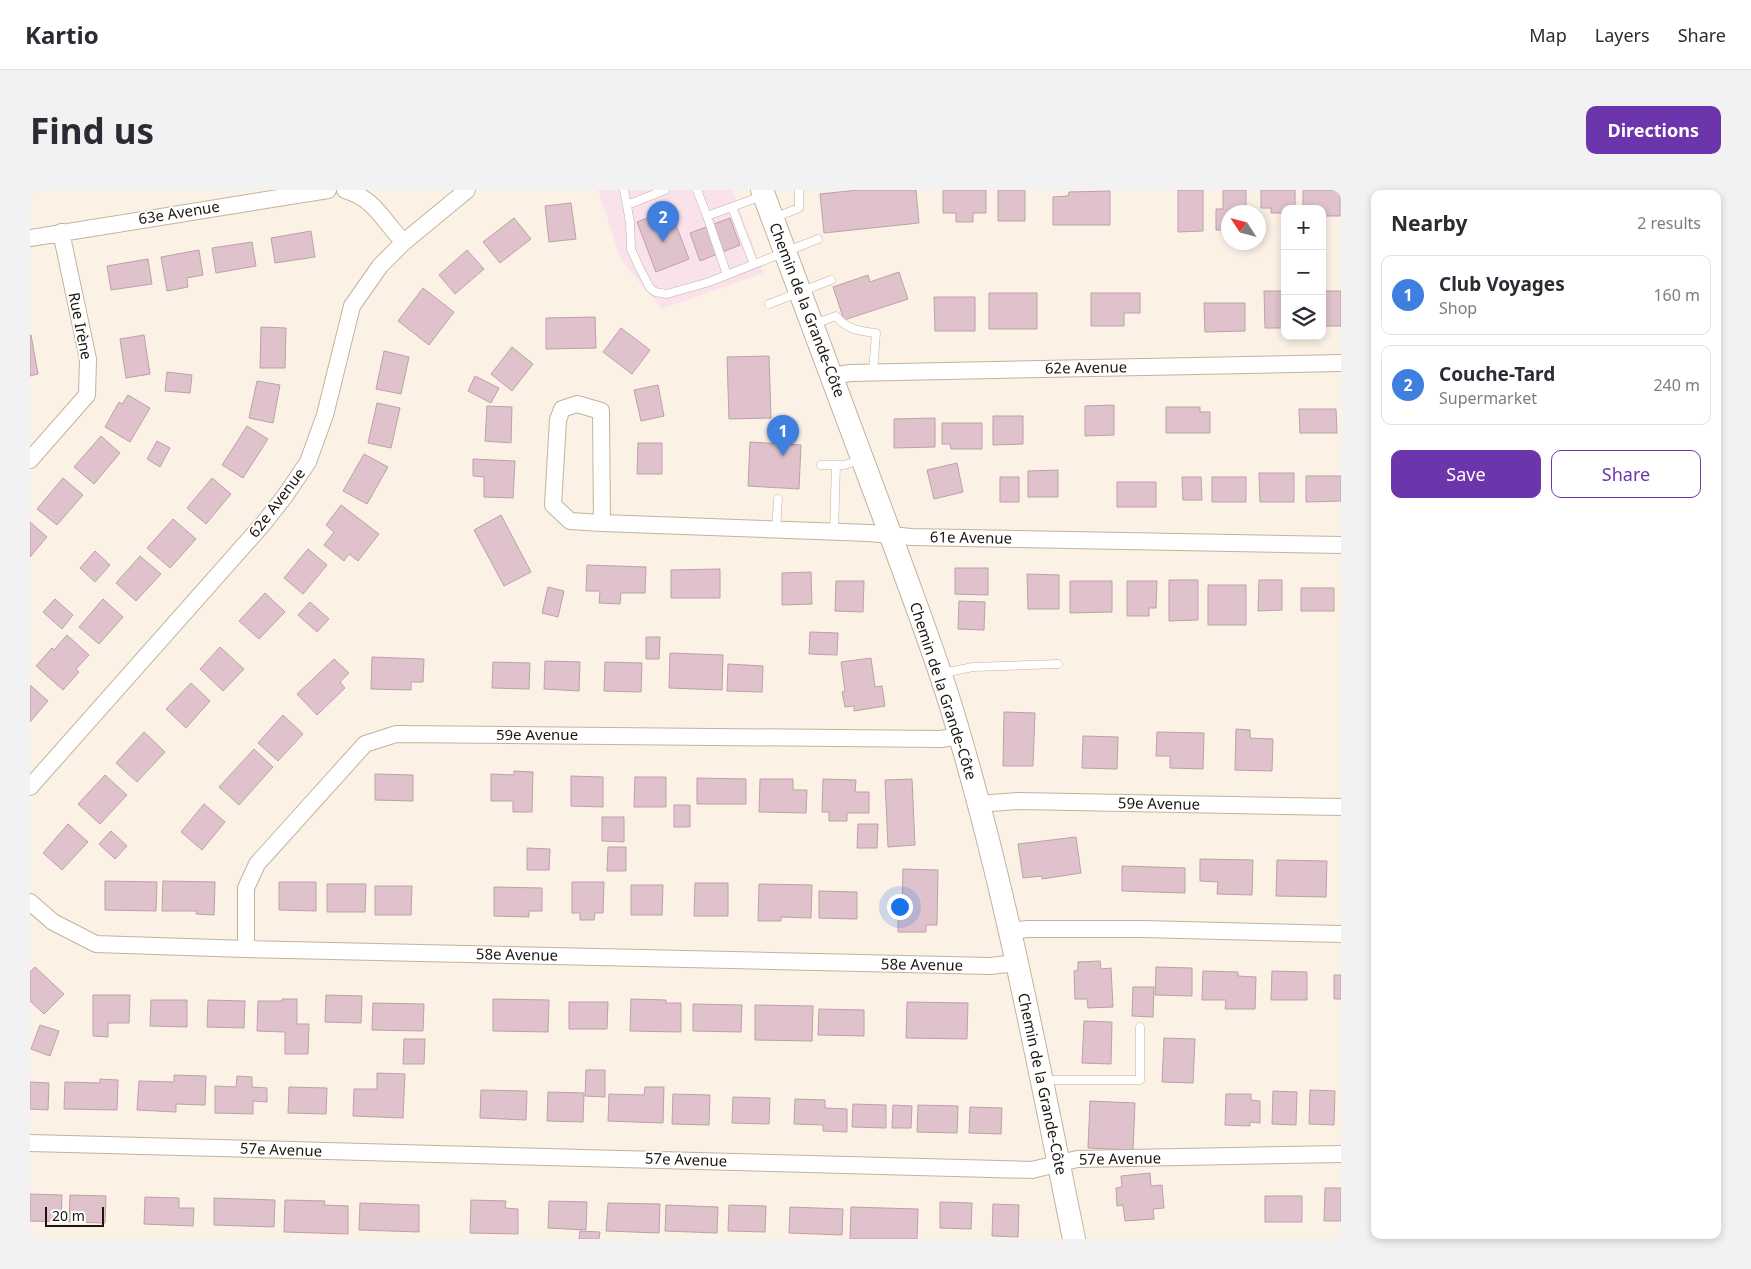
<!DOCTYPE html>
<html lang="en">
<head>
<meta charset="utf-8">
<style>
	body { margin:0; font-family:"Noto Sans",sans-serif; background:#f2f2f3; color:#2b2b33 }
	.controls { position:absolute; right:15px; top:15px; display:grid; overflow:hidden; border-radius:10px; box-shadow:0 2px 8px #0003 }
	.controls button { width:45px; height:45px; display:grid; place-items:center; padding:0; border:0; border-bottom:1px solid #e1e1e2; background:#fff; color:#2b2b33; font:25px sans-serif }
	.compass { position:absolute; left:1191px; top:15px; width:45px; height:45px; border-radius:50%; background:#fff; box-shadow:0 2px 8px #0003; rotate:306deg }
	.scale { position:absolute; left:15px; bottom:12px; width:59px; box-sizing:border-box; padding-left:5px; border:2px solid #1c160f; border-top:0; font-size:14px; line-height:18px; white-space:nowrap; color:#1c160f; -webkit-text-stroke:4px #fff; paint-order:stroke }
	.you { position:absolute; left:869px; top:716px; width:18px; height:18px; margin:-12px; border:4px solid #fff; border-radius:50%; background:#1a73e8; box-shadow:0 0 0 8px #1a73e833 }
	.badge { display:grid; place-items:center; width:32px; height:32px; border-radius:50%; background:#6d35ac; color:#fff; font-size:16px; font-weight:700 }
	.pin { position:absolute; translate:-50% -41px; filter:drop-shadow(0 1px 2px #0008) }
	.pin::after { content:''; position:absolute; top:26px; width:18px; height:15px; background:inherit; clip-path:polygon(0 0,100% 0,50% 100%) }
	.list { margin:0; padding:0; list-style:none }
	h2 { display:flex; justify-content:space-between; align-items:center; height:65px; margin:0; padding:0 20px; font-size:21px }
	h2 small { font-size:16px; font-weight:400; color:#7c7c81 }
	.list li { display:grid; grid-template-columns:32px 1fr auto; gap:15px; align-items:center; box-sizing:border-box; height:80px; margin:0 10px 10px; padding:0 10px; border:1px solid #e1e1e2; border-radius:10px }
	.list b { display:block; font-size:19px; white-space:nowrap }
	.list p { margin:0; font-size:16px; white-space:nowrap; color:#7c7c81 }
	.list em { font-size:16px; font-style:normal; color:#7c7c81 }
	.actions { display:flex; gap:10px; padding:15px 20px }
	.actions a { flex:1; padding:11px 0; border:1px solid #6d35ac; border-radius:10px; text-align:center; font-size:18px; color:#6d35ac }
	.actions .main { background:#6d35ac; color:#fff }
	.icon { flex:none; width:28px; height:28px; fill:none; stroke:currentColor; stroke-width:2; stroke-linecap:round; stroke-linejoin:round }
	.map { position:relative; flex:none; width:1311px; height:1049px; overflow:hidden; border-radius:10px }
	header { display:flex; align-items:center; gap:30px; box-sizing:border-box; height:70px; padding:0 25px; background:#fff; border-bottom:1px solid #e1e1e2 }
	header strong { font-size:24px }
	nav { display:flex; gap:28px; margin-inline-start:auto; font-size:18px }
	.intro { display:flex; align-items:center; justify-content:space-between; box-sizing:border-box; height:120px; padding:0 30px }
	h1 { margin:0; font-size:35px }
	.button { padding:12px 22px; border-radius:10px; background:#6d35ac; color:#fff; font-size:18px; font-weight:700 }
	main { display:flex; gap:30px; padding:0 30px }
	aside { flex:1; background:#fff; border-radius:10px; box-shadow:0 2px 8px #0003 }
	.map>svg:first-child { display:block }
</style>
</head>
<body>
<header>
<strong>Kartio</strong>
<nav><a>Map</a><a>Layers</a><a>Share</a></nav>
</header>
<div class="intro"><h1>Find us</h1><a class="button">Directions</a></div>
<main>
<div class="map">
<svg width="1311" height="1049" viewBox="0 0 1311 1049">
	<rect width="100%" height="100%" fill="#fcf1e5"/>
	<!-- commercial -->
	<path fill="#fae2ec" d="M 568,0 L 703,0 L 733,83 L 632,119 L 591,70 Z"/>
	<!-- building -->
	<path fill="#dfc2cb" stroke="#bca1a9" d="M 828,0 L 886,0 L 889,33 L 794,43 L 790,4 Z
		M 913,0 L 956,0 L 956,23 L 943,23 L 943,32 L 926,32 L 926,23 L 913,23 Z
		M 968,0 L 995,0 L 995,31 L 968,31 Z
		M 1148,0 L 1173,0 L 1173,41 L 1148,42 Z
		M 1193,0 L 1216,0 L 1216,22 L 1198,22 L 1198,40 L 1186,40 L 1186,19 L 1193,19 Z
		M 1231,0 L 1265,0 L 1265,19 L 1255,19 L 1255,23 L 1241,23 L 1241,18 L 1231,18 Z
		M 1273,0 L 1310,0 L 1310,26 L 1292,26 L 1292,19 L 1273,19 Z
		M 1080,1 L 1080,35 L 1023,35 L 1023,7 L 1038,6 L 1039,2 Z
		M 541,13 L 546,49 L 519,52 L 515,16 Z
		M 640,19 L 659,69 L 626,82 L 607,32 Z
		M 484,28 L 501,49 L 470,73 L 453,52 Z
		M 700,28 L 710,55 L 670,71 L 660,43 Z
		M 281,41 L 285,67 L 245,73 L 241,48 Z
		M 222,52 L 226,76 L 186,83 L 182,58 Z
		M 169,60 L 173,85 L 157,88 L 158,97 L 137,101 L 131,67 Z
		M 437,60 L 454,79 L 425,104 L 409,85 Z
		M 118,69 L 122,94 L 81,100 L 77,76 Z
		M 869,82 L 878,109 L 814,130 L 803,97 L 838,85 L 840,92 Z
		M 393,98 L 424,122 L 399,155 L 368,131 Z
		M 1234,101 L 1255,101 L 1255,138 L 1235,138 Z
		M 1292,101 L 1311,101 L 1311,136 L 1292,136 Z
		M 959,103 L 1007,103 L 1007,139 L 959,139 Z
		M 1061,103 L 1110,103 L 1110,123 L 1094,123 L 1094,136 L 1061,136 Z
		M 904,107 L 945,107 L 945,141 L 905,141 Z
		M 1174,113 L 1215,113 L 1215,141 L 1175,142 Z
		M 565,127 L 566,158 L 516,159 L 516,128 Z
		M 231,137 L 256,138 L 255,178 L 230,178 Z
		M 591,138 L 620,160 L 602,184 L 573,162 Z
		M 0,145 L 1,145 L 8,184 L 0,186 Z
		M 114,145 L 120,184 L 96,188 L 90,149 Z
		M 482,157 L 503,174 L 482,201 L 461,184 Z
		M 354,161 L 379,167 L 371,204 L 346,199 Z
		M 739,166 L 741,228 L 699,229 L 697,167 Z
		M 137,182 L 162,185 L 160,203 L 135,201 Z
		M 445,186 L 469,198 L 461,213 L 438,201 Z
		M 227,191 L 250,195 L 243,233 L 219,228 Z
		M 628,195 L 634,226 L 611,231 L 604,200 Z
		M 98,205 L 120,218 L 100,252 L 75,237 L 89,212 L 92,214 Z
		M 347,213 L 370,218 L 361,258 L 338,253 Z
		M 1084,215 L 1084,245 L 1055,246 L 1055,216 Z
		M 457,216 L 482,217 L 481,253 L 455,251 Z
		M 1136,217 L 1170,217 L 1170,222 L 1180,222 L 1180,243 L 1136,243 Z
		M 1269,219 L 1306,219 L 1307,243 L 1270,243 Z
		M 963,226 L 993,226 L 993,254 L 963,255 Z
		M 905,228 L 905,257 L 864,258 L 864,229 Z
		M 912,233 L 952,233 L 952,259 L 921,259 L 920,254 L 912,254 Z
		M 217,236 L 238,249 L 213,288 L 192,275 Z
		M 71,246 L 90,263 L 64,294 L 44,277 Z
		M 127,251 L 140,258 L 130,277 L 117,269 Z
		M 720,252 L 771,255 L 769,299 L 718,296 Z
		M 608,253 L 632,253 L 632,284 L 607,284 Z
		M 334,264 L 358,277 L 337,314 L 313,301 Z
		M 443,269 L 485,271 L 483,308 L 454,307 L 454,287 L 443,286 Z
		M 927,273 L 933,302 L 904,309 L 897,280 Z
		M 1028,280 L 1028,307 L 998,307 L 998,281 Z
		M 1229,283 L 1264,283 L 1264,312 L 1230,312 Z
		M 1276,286 L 1311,286 L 1311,311 L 1276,312 Z
		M 970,287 L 989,287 L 989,312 L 970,312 Z
		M 1152,287 L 1171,287 L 1172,310 L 1153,310 Z
		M 1182,287 L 1216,287 L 1216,312 L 1182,312 Z
		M 33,288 L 53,305 L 27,335 L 7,319 Z
		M 182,288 L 201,304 L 176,334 L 157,318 Z
		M 1087,292 L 1126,292 L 1126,317 L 1087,317 Z
		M 311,315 L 349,344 L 328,371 L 319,364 L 314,371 L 294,355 L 304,342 L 296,335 Z
		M 471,325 L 501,382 L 474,396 L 444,340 Z
		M 143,329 L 166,349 L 140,378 L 117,358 Z
		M 0,332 L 17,347 L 0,367 Z
		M 278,359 L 297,375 L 273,404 L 254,388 Z
		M 65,361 L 80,375 L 65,392 L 50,378 Z
		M 110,366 L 131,384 L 106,411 L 86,393 Z
		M 557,375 L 616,377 L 615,403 L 591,403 L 590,414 L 569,413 L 570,401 L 556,401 Z
		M 925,378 L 958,378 L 958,405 L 925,404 Z
		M 690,379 L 690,408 L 641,408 L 641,380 Z
		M 781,382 L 782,414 L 752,415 L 752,383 Z
		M 997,384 L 1029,385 L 1029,419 L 998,419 Z
		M 1139,390 L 1168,390 L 1168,430 L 1139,431 Z
		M 1229,390 L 1252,390 L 1252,420 L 1228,421 Z
		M 806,391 L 834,391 L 833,422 L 805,421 Z
		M 1040,391 L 1082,391 L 1082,422 L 1040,423 Z
		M 1097,391 L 1127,391 L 1126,418 L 1119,418 L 1119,426 L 1097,426 Z
		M 1178,395 L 1216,395 L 1216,435 L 1178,435 Z
		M 518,397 L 534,401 L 528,427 L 512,423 Z
		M 1271,398 L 1304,398 L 1304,421 L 1271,421 Z
		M 235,403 L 255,422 L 229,449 L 209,431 Z
		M 25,409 L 43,425 L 32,439 L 13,422 Z
		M 73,409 L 93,427 L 69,454 L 49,437 Z
		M 929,411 L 955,412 L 954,440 L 928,439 Z
		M 280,412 L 299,429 L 287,442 L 268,425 Z
		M 780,442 L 808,443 L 807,465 L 779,464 Z
		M 37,445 L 59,465 L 46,479 L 49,482 L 33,500 L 6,476 L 22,458 L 24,460 Z
		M 616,447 L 630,447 L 629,469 L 616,469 Z
		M 190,457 L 214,479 L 193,501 L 170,479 Z
		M 640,463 L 693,465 L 692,500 L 639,498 Z
		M 342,467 L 394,469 L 393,492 L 381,492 L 381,500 L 341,499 Z
		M 841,468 L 845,497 L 852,496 L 855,516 L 824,521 L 824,516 L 815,517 L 812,502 L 815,501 L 811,472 Z
		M 304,469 L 319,483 L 310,492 L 315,498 L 287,525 L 267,504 Z
		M 515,471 L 550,472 L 549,501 L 514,499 Z
		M 463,472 L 500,473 L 499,499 L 462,498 Z
		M 575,472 L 612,473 L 611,502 L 574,501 Z
		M 698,474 L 733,476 L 732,502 L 697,501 Z
		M 161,493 L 180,511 L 156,538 L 136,519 Z
		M 0,495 L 18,511 L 0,532 Z
		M 974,522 L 1005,523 L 1003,576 L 973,576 Z
		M 253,525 L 273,544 L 248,571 L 228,553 Z
		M 1206,539 L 1220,540 L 1220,548 L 1243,549 L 1242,581 L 1205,580 Z
		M 114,542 L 135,562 L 107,592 L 86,573 Z
		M 1127,542 L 1174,543 L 1173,579 L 1140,578 L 1140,566 L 1126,566 Z
		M 1053,546 L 1088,547 L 1087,579 L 1052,578 Z
		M 224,559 L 243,577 L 209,615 L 189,597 Z
		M 484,581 L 503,582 L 502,622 L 483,622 L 483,611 L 461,611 L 461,584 L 484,585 Z
		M 345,584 L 383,585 L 383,611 L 345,610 Z
		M 75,585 L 97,605 L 70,634 L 48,614 Z
		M 541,586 L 573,587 L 573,617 L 541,616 Z
		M 605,587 L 636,587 L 636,617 L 604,617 Z
		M 667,588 L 716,589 L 716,614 L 667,614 Z
		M 730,589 L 763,589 L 763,600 L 777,600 L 776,623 L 729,622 Z
		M 793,589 L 826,590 L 825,602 L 839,602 L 839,623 L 817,623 L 817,631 L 799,631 L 799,622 L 792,622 Z
		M 882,589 L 885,655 L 858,657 L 855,590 Z
		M 174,614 L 195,632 L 172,660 L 151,642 Z
		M 644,615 L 660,615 L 660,637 L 644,637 Z
		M 572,627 L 594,627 L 594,652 L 572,651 Z
		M 38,634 L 58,652 L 32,680 L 13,663 Z
		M 828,634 L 848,634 L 847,658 L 827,658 Z
		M 81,641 L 97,656 L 85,669 L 69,654 Z
		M 1046,647 L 1051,683 L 1012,689 L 1012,686 L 993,688 L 988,654 Z
		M 578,657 L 596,657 L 596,681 L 577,681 Z
		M 497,658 L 520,659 L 519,680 L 497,680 Z
		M 1170,669 L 1223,670 L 1222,705 L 1187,704 L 1188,692 L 1170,691 Z
		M 1247,670 L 1297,671 L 1296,707 L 1246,706 Z
		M 1092,676 L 1155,678 L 1155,703 L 1092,701 Z
		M 873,679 L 908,680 L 907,735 L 896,735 L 896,742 L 868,742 L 868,725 L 872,725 Z
		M 75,691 L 127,692 L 126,721 L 75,720 Z
		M 133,691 L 185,692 L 184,725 L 166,724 L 167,721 L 132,721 Z
		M 249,692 L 286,692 L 286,721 L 249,720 Z
		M 542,692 L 574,692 L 573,723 L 565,723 L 564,730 L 550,730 L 550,723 L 542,723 Z
		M 665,693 L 698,693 L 698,726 L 664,726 Z
		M 297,694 L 336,694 L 335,722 L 297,722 Z
		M 729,694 L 782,695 L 781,728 L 751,727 L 751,731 L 728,731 Z
		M 601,695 L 633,695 L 632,725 L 601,725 Z
		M 345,696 L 382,696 L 381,725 L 345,725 Z
		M 464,697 L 512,698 L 512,721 L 499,721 L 499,727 L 464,726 Z
		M 789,701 L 827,702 L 827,729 L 789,728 Z
		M 1070,771 L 1071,779 L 1081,778 L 1083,817 L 1058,818 L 1057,809 L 1045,809 L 1044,781 L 1048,780 L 1048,772 Z
		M 5,777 L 34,804 L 14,824 L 0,811 L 0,782 Z
		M 1126,777 L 1162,778 L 1162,806 L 1125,805 Z
		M 1173,781 L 1208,782 L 1208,786 L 1226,787 L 1225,819 L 1195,819 L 1196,810 L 1172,810 Z
		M 1242,781 L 1277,782 L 1277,810 L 1241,810 Z
		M 1304,785 L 1311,785 L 1311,809 L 1304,809 Z
		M 1103,797 L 1124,797 L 1123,827 L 1102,826 Z
		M 63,805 L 100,805 L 99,833 L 78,833 L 78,847 L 63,846 Z
		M 296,805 L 332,806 L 331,833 L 295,832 Z
		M 252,809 L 267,809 L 267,834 L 279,834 L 278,864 L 255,864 L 255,842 L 227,841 L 228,811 L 252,811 Z
		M 463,809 L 519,810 L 518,842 L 463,841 Z
		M 601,809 L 636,810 L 636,813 L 651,813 L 651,842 L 600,841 Z
		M 121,810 L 157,810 L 157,837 L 120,836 Z
		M 178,810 L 215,811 L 214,838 L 177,837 Z
		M 539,812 L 578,812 L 577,839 L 539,839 Z
		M 877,812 L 938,813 L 937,849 L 876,848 Z
		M 343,813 L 394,814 L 393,841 L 342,840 Z
		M 663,814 L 712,815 L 711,842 L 663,841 Z
		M 725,815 L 783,816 L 782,851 L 725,850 Z
		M 789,819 L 834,820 L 834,846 L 788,845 Z
		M 1054,831 L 1082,832 L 1081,874 L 1052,873 Z
		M 10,835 L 29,841 L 20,866 L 1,859 Z
		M 1134,848 L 1165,849 L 1163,893 L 1132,892 Z
		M 374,849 L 395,849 L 394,874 L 373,874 Z
		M 556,880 L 575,880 L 575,907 L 555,906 Z
		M 347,883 L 375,884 L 373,928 L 323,926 L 324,899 L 347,899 Z
		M 144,885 L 176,886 L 175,915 L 146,914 L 146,922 L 107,920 L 109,891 L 144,892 Z
		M 207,886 L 222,887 L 222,897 L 237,898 L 237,912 L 223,911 L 223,924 L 185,923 L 185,896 L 206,897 Z
		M 70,889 L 88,890 L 87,920 L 34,919 L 35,892 L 70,893 Z
		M 0,892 L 19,893 L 18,920 L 0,919 Z
		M 259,897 L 297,898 L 296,924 L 258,923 Z
		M 615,897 L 634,897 L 633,933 L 578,931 L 579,904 L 614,905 Z
		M 451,900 L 497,901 L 496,930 L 450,928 Z
		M 1280,900 L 1305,901 L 1304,935 L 1279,934 Z
		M 1243,901 L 1267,902 L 1266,935 L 1242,934 Z
		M 518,902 L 554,903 L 553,932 L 517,931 Z
		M 643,904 L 680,905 L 679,935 L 642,934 Z
		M 1196,904 L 1221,904 L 1221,910 L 1230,911 L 1230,933 L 1220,932 L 1220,936 L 1195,935 Z
		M 703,907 L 740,908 L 739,934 L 702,933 Z
		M 765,909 L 795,910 L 795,918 L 817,919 L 817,942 L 793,941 L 793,935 L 764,934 Z
		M 1060,911 L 1105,913 L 1103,960 L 1058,958 Z
		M 823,914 L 856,915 L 856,938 L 822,937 Z
		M 863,915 L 882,916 L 881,938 L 862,938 Z
		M 888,915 L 928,916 L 927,943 L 887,942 Z
		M 940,917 L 972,918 L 971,944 L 939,943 Z
		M 1120,983 L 1121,996 L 1132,995 L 1134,1018 L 1123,1019 L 1124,1029 L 1095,1031 L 1093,1015 L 1087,1016 L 1086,998 L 1092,997 L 1091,986 Z
		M 1295,998 L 1311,998 L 1311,1031 L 1294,1031 Z
		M 0,1004 L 32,1005 L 31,1032 L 0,1031 Z
		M 40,1005 L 76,1006 L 75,1033 L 39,1032 Z
		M 1235,1006 L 1272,1006 L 1272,1032 L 1235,1032 Z
		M 115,1007 L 149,1008 L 149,1018 L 164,1018 L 163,1036 L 114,1034 Z
		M 184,1008 L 245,1010 L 244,1037 L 184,1035 Z
		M 255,1010 L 295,1011 L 294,1015 L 318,1016 L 318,1044 L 254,1042 Z
		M 441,1010 L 476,1011 L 475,1018 L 488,1019 L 488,1044 L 440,1043 Z
		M 519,1011 L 557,1012 L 556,1040 L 518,1038 Z
		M 910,1012 L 942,1013 L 941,1039 L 910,1038 Z
		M 330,1013 L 389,1015 L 389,1042 L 329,1040 Z
		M 578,1013 L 630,1014 L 629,1043 L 576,1041 Z
		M 963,1014 L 989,1015 L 988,1047 L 962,1046 Z
		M 636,1015 L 688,1017 L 687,1043 L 635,1041 Z
		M 699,1015 L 736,1016 L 735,1042 L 698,1041 Z
		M 760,1017 L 813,1019 L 812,1045 L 759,1043 Z
		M 821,1017 L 888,1019 L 887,1049 L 820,1049 Z
		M 550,1041 L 570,1042 L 569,1049 L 549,1049 Z"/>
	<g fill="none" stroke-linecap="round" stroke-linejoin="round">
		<!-- service casing -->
		<g stroke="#c4b29e" stroke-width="9">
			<path id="service" d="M 594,0 L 600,32 L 601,59 L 609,77 L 620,98 L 625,102 L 637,104 L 679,92 L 788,49
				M 667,0 L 677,26 L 732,6
				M 597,15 L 635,0
				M 702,17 L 724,74
				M 677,26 L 697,85
				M 744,28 L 769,18 L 769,0
				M 739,114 L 801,90
				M 784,134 L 806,126 C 817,140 830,141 846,143 L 843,182
				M 791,275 L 814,275 L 830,270
				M 746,340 L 748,309
				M 804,342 L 806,275
				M 913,483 L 943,477 L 1028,474
				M 1014,890 L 1110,890 L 1110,837"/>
		</g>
		<!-- minor casing -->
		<g stroke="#c4b29e" stroke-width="18">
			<path id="minor" d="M 315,0 C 346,9 353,32 374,52
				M 0,48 L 298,0
				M 802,186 L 820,183 L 1311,173
				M 0,270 L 57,205 L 58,169 L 31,42
				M 572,333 L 571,221 L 547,214 L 532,219 L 528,230 L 523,315 L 540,331 L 572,333 L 839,343 L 881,347 L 1311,355
				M 0,597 L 233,334 L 255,306 L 278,272 L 295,225 L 322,116 L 350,76 L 374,52 L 437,0
				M 948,614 L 989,611 L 1311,617
				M 0,712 L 23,732 L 66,754 L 216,759 L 960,776 L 986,773
				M 979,741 L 998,739 L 1113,739 L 1311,744
				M 216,759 L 216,698 L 227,674 L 335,554 L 366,544 L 911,549 L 930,546
				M 0,953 L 1002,980 L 1047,969 L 1311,964"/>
		</g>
		<!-- secondary casing -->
		<g stroke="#c4b29e" stroke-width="24">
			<path id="secondary" d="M 732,0 C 775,115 818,230 861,346 C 882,405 905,463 923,523 C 975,695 1008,873 1044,1049"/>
		</g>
		<!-- service -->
		<use href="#service" stroke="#fff" stroke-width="8"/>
		<!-- minor -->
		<use href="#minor" stroke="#fff" stroke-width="16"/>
		<!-- secondary -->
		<use href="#secondary" stroke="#fff" stroke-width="22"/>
	</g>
	<g text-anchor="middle" stroke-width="4" stroke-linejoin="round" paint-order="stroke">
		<!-- street labels -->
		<g font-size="15" fill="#1c160f" stroke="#fff">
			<text transform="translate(149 23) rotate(-9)" y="5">63e Avenue</text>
			<text transform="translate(777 120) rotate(69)" y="5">Chemin de la Grande-Côte</text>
			<text transform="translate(50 136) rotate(79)" y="5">Rue Irène</text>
			<text transform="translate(1056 178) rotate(-1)" y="5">62e Avenue</text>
			<text transform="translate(247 313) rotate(-53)" y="5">62e Avenue</text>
			<text transform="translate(941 348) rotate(1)" y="5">61e Avenue</text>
			<text transform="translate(913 501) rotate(72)" y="5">Chemin de la Grande-Côte</text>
			<text x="507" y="550">59e Avenue</text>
			<text transform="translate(1129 614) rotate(1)" y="5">59e Avenue</text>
			<text transform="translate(487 765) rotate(1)" y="5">58e Avenue</text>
			<text transform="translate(892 775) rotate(1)" y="5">58e Avenue</text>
			<text transform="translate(1012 894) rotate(78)" y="5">Chemin de la Grande-Côte</text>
			<text transform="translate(251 960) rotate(2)" y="5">57e Avenue</text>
			<text transform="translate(1090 969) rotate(-1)" y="5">57e Avenue</text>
			<text transform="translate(656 970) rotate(2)" y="5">57e Avenue</text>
		</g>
	</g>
</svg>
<div class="controls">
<button>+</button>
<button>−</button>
<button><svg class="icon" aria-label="layers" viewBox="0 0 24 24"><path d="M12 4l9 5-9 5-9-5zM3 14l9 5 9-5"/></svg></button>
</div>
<svg class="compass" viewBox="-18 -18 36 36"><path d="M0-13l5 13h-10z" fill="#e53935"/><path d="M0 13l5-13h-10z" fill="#7c7c81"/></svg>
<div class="scale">20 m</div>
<div class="you"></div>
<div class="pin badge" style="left:753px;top:266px;background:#3f7fe0">1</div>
<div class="pin badge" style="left:633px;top:52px;background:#3f7fe0">2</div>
</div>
<aside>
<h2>Nearby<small>2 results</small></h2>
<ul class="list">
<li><span class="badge" style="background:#3f7fe0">1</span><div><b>Club Voyages</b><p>Shop</p></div><em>160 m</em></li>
<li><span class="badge" style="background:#3f7fe0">2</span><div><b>Couche-Tard</b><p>Supermarket</p></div><em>240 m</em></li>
</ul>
<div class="actions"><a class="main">Save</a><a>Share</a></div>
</aside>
</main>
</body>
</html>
